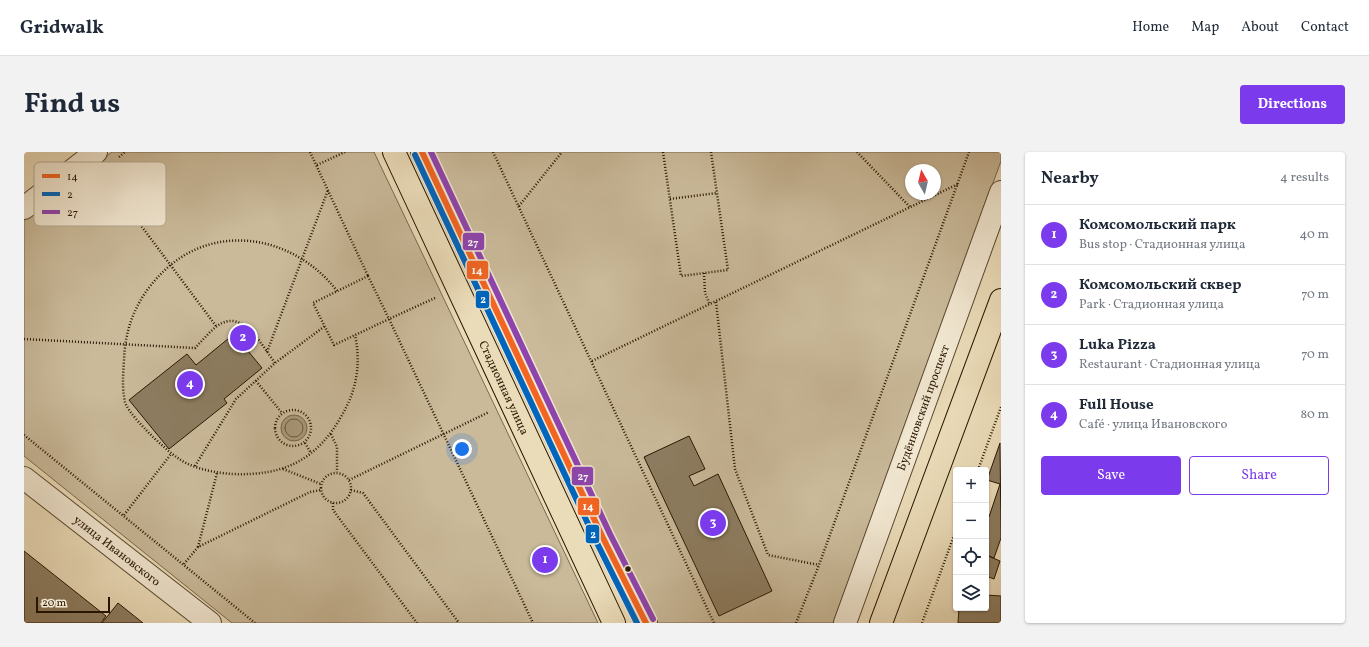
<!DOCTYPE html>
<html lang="en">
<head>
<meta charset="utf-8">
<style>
	body { margin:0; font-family:Vollkorn,serif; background:#f2f2f3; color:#1f2937 }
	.controls { position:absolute; right:12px; bottom:12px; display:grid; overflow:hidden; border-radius:4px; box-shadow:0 1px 3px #0004 }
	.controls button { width:36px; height:36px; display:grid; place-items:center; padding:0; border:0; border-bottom:1px solid #e0e1e3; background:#fff; color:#1f2937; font:20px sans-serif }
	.compass { position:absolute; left:881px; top:12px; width:36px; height:36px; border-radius:50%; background:#fff; box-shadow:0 1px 3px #0004; rotate:352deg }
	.scale { position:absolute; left:12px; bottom:10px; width:74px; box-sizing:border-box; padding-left:4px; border:2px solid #281601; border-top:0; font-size:11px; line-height:14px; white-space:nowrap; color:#281601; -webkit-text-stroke:3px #f2e8d2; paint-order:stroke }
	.you { position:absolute; left:438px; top:297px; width:14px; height:14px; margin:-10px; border:3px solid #fff; border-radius:50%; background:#1a73e8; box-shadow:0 0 0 6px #1a73e833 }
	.badge { display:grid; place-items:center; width:26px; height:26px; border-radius:50%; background:#7c3aed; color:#fff; font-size:13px; font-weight:700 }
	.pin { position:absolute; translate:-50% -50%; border:2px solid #fff; box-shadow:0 1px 4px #0006 }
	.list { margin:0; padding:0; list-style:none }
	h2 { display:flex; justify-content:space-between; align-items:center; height:52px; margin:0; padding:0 16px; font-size:17px }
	h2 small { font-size:13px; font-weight:400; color:#747a83 }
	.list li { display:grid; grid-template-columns:26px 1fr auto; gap:12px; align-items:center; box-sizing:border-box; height:60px; padding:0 16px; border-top:1px solid #e0e1e3 }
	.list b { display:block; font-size:15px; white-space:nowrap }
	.list p { margin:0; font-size:13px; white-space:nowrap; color:#747a83 }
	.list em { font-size:13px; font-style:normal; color:#747a83 }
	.actions { display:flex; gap:8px; padding:12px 16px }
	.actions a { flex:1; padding:9px 0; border:1px solid #7c3aed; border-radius:4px; text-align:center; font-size:14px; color:#7c3aed }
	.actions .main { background:#7c3aed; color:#fff }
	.icon { flex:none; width:22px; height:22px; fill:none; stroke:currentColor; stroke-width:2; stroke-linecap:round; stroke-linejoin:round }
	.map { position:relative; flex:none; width:977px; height:471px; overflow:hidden; border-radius:4px }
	header { display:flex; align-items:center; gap:24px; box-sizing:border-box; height:56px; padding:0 20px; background:#fff; border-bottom:1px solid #e0e1e3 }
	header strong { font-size:19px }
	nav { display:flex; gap:22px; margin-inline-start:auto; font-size:14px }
	.intro { display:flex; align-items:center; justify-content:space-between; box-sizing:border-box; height:96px; padding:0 24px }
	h1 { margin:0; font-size:28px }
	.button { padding:10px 18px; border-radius:4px; background:#7c3aed; color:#fff; font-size:14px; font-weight:700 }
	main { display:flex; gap:24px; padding:0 24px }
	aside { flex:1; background:#fff; border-radius:4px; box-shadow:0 1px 3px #0004 }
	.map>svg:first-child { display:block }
</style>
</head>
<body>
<header>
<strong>Gridwalk</strong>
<nav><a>Home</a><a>Map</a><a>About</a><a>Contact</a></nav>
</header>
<div class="intro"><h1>Find us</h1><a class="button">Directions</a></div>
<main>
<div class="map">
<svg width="977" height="471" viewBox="0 0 977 471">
	<rect width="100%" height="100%" fill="#ebdcb9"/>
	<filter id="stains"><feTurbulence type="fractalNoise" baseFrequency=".005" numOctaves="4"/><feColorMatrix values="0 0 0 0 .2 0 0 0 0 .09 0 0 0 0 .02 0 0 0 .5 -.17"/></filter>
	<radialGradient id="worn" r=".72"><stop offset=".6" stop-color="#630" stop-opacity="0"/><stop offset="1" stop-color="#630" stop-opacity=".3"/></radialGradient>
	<!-- green -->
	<path fill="#caba9a" stroke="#79684e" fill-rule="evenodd" d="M 88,0 L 350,0 L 574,471 L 208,471 L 0,304 L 0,68 Z
		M 410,0 L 977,0 L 977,9 L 809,471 L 632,471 ZM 887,18 L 911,18 L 911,42 L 887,42 Z"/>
	<!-- water -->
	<path fill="#a9997a" stroke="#75654a" d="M257 276a13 13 0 1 1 26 0a13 13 0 1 1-26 0Z"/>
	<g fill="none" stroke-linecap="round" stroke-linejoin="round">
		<!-- shore -->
		<path stroke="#68583e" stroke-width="1" d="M261 276a9 9 0 1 1 18 0a9 9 0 1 1-18 0Z"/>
	</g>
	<!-- building -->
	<path fill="#8d7d61" stroke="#281601" d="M 210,182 L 238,216 L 200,247 L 203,251 L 145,297 L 105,248 L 163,202 L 172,213 Z
		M 665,284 L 681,317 L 665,324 L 670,334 L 694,322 L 748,439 L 695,464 L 620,305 Z
		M 976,291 L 977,386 L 970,406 L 962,403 L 962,364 L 965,365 L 976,332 L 963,328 Z
		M 0,399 L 82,464 L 77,471 L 0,471 Z
		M 962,403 L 976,409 L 970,427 L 962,424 Z
		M 962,443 L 977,444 L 977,471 L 934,471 L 935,456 L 962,456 Z
		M 94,451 L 119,471 L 78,471 Z"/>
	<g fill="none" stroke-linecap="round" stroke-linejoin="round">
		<!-- minor casing -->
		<g stroke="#59482f" stroke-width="24">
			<g id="minor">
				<path d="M 398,0 L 579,386 L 622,471"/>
				<path d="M 0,56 L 72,0"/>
				<path id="s1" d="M 0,326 L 186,471"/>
				<path id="s2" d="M 821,471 L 977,40"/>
			</g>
		</g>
		<!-- major casing -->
		<g stroke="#281601" stroke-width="24">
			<g id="major">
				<path id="s3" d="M 370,0 L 590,471"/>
				<path d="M 857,471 L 977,148"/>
			</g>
		</g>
		<!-- path -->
		<path stroke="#281601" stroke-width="2.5" stroke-dasharray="1 2" stroke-linecap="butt" d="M 286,0 L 344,124
			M 469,0 L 690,471
			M 639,0 L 657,124 L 704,118 L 687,0
			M 833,0 L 886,55
			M 95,5 L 101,0
			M 293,13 L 321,0
			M 80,24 L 192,174
			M 646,47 L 693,41
			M 495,54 L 538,0
			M 680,121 L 681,141 L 686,153
			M 344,124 L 365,167 L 310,193 L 289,151 Z
			M 313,139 C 272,85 194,69 142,117 C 115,142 101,172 100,209 C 99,223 98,236 101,250 C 104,260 122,278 129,285 C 140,295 149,304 162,311 C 176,318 194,321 209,322 C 260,324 293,308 318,263 C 333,238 337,211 331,183
			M 411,146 L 365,167 L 509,471
			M 692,150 L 711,317 L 744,403 L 795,413
			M 0,187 L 171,196 C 178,189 185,180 193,174 C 219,155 238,194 251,211
			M 243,200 L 304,38
			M 568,209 L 934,32
			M 232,229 L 258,261
			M251 276a18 18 0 1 1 36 0a18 18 0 1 1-36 0Z
			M 307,282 L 313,295 L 313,320
			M 0,283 L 231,471
			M 281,291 L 287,301
			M 171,314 L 212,247 L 251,211 L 301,174
			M 259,317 L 297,332
			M 954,318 L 977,255
			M297 336a15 15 0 1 1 30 0a15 15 0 1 1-30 0Z
			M 325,328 L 465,260
			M 327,338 L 339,341 L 435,471
			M 309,351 L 309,358 L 393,471
			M 100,363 L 147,302
			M 174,395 L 193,321
			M 160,412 L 174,395 L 286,340 L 297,338
			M 772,471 L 795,413 L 945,0
			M 898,471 L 932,378"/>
		<!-- minor -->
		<use href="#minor" stroke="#f2e8d2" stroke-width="22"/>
		<!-- major -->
		<use href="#major" stroke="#ebdcb9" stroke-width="22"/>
		<!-- bus-1 casing -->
		<g stroke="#f2e8d2" stroke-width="9">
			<path id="bus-1" d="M 398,0 L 579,386 L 622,471"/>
		</g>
		<!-- bus-2 casing -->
		<g stroke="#f2e8d2" stroke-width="9">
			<path id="bus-2" d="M 391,3 L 572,389 L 613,471"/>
		</g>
		<!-- bus-3 casing -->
		<g stroke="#f2e8d2" stroke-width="9">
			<path id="bus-3" d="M 407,0 L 586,382 L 629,467"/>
		</g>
		<!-- bus-1 -->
		<use href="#bus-1" stroke="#f26522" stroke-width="6"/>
		<!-- bus-2 -->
		<use href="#bus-2" stroke="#0065bd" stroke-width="6"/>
		<!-- bus-3 -->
		<use href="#bus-3" stroke="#8e44ad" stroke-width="6"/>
	</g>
	<!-- markers -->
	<circle fill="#281601" stroke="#f2e8d2" stroke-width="1.5" cx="604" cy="417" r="3.5"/>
	<g text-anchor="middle" stroke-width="4" stroke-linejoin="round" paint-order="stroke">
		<!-- street labels -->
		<g font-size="12" fill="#281601" stroke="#f2e8d2">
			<text dy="4" stroke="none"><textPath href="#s3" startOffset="260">Стадионная улица</textPath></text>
			<text dy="4" stroke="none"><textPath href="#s2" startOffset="229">Будённовский проспект</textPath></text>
			<text dy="4" stroke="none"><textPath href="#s1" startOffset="118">улица Ивановского</textPath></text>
		</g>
	</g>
	<!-- legend -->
	<rect x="10" y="10" width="132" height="64" rx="6" fill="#f2e8d2" stroke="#b5a993" stroke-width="1"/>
	<rect x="18" y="22" width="18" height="4" fill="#f26522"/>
	<rect x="18" y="40" width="18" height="4" fill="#0065bd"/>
	<rect x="18" y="58" width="18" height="4" fill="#8e44ad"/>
	<g font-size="11" fill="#281601">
		<text x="43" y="28">14</text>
		<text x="43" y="46">2</text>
		<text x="43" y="64">27</text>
	</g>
	<g stroke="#f2e8d2" stroke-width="1.5">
		<rect x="438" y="80" width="23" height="19" rx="4" fill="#8e44ad"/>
		<rect x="442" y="108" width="23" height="20" rx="4" fill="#f26522"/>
		<rect x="451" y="138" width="15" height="19" rx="4" fill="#0065bd"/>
		<rect x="547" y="314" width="23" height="20" rx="4" fill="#8e44ad"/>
		<rect x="553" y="345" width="23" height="19" rx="4" fill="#f26522"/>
		<rect x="561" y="372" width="15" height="20" rx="4" fill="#0065bd"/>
	</g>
	<g font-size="11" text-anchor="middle" font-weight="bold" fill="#fff">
		<text x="449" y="94">27</text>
		<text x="453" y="122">14</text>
		<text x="459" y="151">2</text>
		<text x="559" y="328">27</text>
		<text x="564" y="358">14</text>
		<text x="569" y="386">2</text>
	</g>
	<rect width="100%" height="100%" filter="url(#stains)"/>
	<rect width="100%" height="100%" fill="url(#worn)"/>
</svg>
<div class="controls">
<button>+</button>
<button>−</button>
<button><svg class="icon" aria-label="locate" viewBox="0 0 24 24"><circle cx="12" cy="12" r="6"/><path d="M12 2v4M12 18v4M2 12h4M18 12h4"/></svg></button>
<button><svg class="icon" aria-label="layers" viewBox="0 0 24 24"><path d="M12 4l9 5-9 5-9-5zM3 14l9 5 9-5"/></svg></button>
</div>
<svg class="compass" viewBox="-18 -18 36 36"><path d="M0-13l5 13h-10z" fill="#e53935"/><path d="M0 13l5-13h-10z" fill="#747a83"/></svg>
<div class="scale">20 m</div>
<div class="you"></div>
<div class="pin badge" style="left:521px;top:408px">1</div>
<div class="pin badge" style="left:219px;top:186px">2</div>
<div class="pin badge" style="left:689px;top:371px">3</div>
<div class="pin badge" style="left:166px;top:232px">4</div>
</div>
<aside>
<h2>Nearby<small>4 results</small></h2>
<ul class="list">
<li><span class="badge">1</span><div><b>Комсомольский парк</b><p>Bus stop · Стадионная улица</p></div><em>40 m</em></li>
<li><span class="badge">2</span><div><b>Комсомольский сквер</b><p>Park · Стадионная улица</p></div><em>70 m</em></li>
<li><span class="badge">3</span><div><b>Luka Pizza</b><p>Restaurant · Стадионная улица</p></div><em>70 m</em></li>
<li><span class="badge">4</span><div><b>Full House</b><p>Café · улица Ивановского</p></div><em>80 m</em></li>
</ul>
<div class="actions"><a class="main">Save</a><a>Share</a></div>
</aside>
</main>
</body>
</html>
